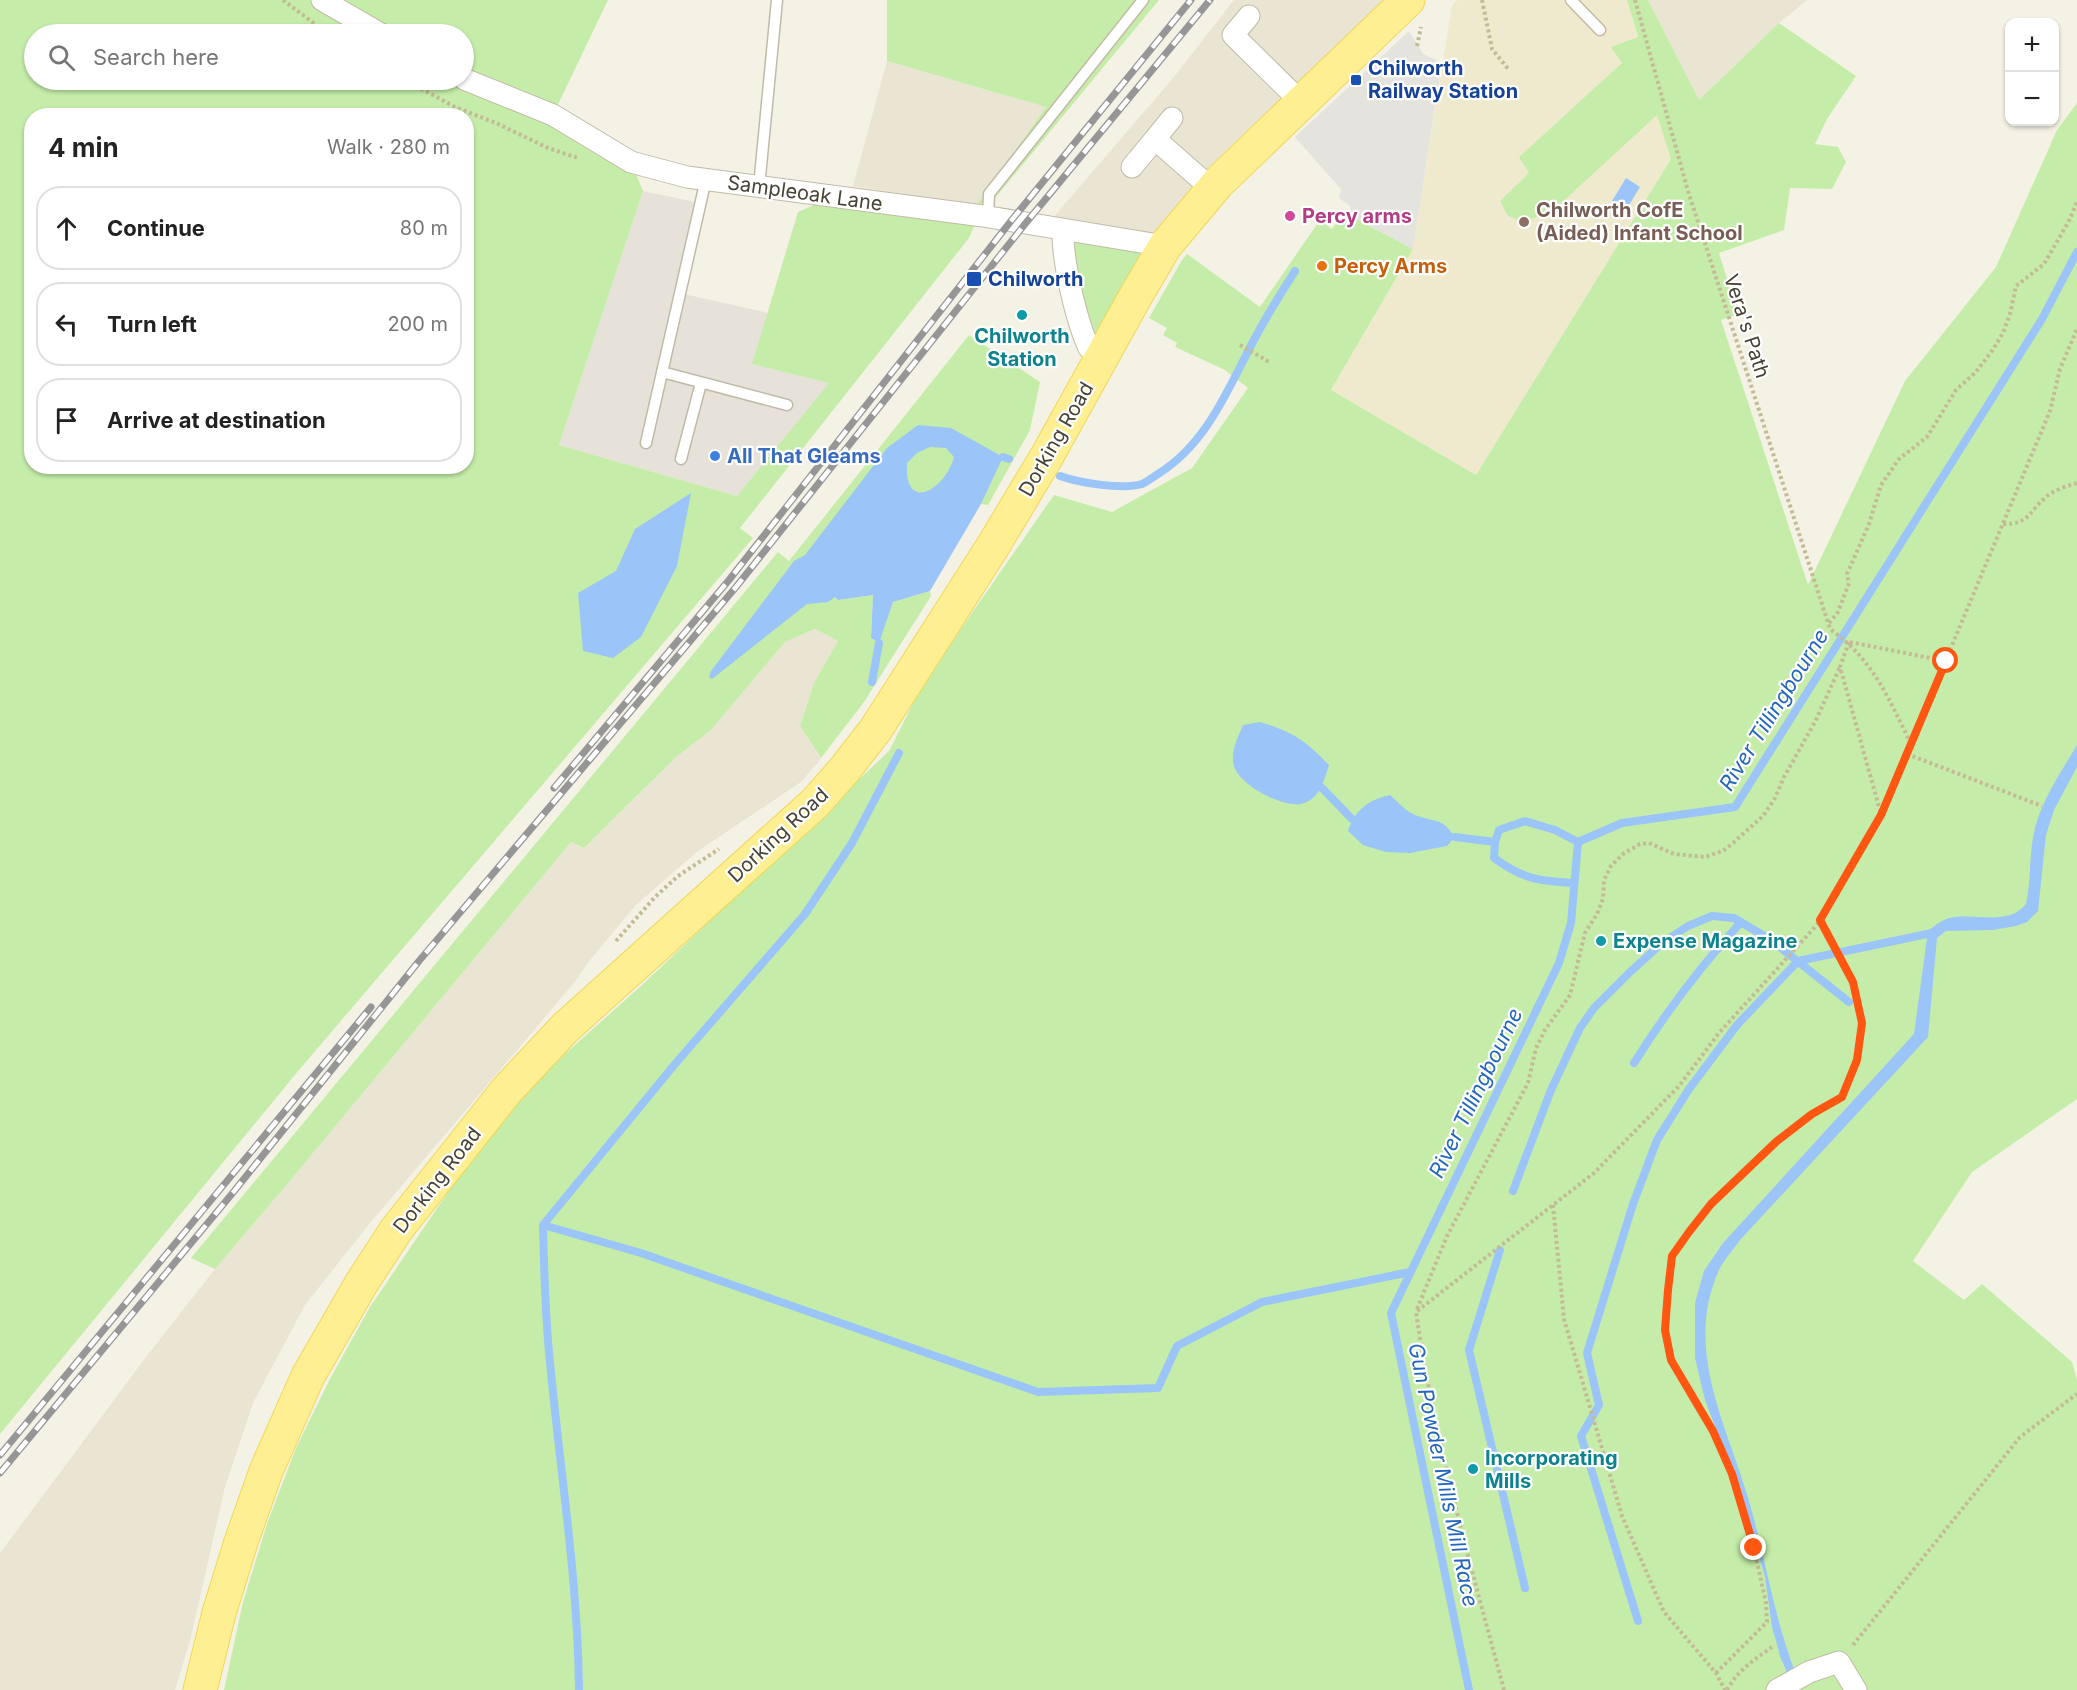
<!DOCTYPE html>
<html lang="en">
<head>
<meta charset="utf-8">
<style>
	body { margin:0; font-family:Inter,sans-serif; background:#f6f6f6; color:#222 }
	.controls { position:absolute; right:18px; top:18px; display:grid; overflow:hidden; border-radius:12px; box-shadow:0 2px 4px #0004 }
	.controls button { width:54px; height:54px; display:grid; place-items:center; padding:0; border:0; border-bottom:2px solid #e0e0e0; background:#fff; color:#222; font:30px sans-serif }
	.stop { position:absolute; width:18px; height:18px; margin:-14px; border:4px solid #ff5611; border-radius:50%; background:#fff }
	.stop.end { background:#ff5611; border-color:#fff; box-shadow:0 2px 6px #0008 }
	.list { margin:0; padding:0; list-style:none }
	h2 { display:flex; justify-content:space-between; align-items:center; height:78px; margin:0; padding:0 24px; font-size:26px }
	h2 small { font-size:20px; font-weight:400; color:#767676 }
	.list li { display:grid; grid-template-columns:39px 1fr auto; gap:18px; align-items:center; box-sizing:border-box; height:84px; margin:0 12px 12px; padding:0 12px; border:2px solid #e0e0e0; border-radius:24px }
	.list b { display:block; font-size:22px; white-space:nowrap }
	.list em { font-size:20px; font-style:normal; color:#767676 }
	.icon { flex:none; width:33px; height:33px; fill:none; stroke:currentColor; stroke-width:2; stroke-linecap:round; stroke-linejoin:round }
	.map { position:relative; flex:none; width:2077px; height:1690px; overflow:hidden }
	.search { position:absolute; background:#fff; box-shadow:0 2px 4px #0004; left:24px; top:24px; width:450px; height:66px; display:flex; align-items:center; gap:15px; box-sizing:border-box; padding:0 21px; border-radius:33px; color:#767676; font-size:22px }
	.panel { position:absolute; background:#fff; box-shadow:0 2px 4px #0004; left:24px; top:108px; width:450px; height:366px; border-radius:24px }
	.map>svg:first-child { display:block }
</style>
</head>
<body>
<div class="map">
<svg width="2077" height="1690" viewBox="0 0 2077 1690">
	<rect width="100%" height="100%" fill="#f4f2e5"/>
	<!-- residential -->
	<path fill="#e9e5d2" d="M 1234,0 L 1408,0 L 1165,246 L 1045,227 L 1173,78 Z
		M 1648,0 L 1807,0 L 1779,23 L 1699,100 Z
		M 887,61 L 1046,107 L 976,206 L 853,186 Z
		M 815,629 L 838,641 L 814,683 L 800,726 L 821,759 L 801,782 L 698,851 L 637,904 L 590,960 L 574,983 L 370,1223 L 305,1305 L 253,1403 L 225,1487 L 190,1641 L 175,1690 L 0,1690 L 0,1553 L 146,1357 L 215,1269 L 289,1182 L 571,842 L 584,848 L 675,758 L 711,730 L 785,642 Z"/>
	<!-- industrial -->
	<path fill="#e6e2da" d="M 643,191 L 695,202 L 675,292 L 768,313 L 753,364 L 830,383 L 737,496 L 559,445 Z"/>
	<!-- education -->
	<path fill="#efeacd" d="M 1457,0 L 1627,0 L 1671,159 L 1476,475 L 1331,390 L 1413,249 L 1452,5 Z"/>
	<!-- green -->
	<path fill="#c5eda9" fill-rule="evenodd" d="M 0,0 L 608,0 L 553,115 L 631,162 L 643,191 L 559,445 L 737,496 L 829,383 L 752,364 L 798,212 L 833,197 L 979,216 L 969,238 L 740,528 L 753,538 L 299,1070 L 0,1434 ZM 34,34 L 464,34 L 464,80 L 34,80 ZM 32,116 L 466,116 L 466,466 L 32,466 Z
		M 887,0 L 1159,0 L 995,198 L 976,206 L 1046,107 L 887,61 Z
		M 1627,0 L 1648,0 L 1699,100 L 1779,23 L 1856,76 L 1827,119 L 1815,144 L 1838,147 L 1846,162 L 1832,189 L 1790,188 L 1784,230 L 1719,253 L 1738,314 L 1721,320 L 1808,585 L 1905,381 L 1996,267 L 2057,130 L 2077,103 L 2077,1099 L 1972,1172 L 1913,1261 L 1964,1300 L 1982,1284 L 2072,1362 L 2077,1380 L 2077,1690 L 224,1690 L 243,1602 L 267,1524 L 296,1448 L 330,1379 L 370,1307 L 453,1185 L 527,1088 L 642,985 L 889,751 L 924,682 L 1054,495 L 1112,512 L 1192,468 L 1248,388 L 1225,370 L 1175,347 L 1177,343 L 1163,335 L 1167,328 L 1149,318 L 1182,260 L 1187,254 L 1260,307 L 1320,220 L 1332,229 L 1344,212 L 1413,249 L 1331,390 L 1476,475 L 1671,159 L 1657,115 L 1558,206 L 1538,217 L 1521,221 L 1508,216 L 1500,201 L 1529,173 L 1519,157 L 1622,63 L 1611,47 L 1638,37 Z
		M 1063,241 L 1165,246 L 1089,348 Z
		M 969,335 L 1040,382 L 1030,430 L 988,505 L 981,504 L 825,588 L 838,600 L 873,595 L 871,638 L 878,643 L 893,602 L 930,591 L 931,596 L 864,702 L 821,758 L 800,726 L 814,683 L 838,641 L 815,629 L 785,642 L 711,730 L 675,758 L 584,848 L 571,842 L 289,1182 L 215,1269 L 191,1258 L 778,552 L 789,561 Z"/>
	<!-- parking -->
	<path fill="#e4e3de" d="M 1409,31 L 1423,54 L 1442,63 L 1413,249 L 1352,217 L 1350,206 L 1339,198 L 1341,189 L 1295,137 Z"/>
	<!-- water -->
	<path fill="#9bc4f8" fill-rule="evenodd" d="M 1626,178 L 1640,187 L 1623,215 L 1609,206 Z
		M 918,425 L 951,428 L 1003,457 L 981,504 L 930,591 L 893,602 L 879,643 L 871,638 L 873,595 L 838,600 L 835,597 L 828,602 L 807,604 L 712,679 L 709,677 L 711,671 L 794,561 L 805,555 L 887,448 ZM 930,447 L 946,448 L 954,457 C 945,490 904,514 907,463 L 917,453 Z
		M 691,493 L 677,566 L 641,637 L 613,658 L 583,651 L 578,593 L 616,571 L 635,529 Z
		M 1260,722 C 1293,732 1305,740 1329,765 C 1324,780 1321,797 1304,803 C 1285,810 1239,785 1234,766 C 1230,752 1238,737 1243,725 Z
		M 2077,745 L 2077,767 L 2054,810 L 2046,835 L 2038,911 L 2027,922 L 2016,926 L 1993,930 L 1946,931 L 1937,938 L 1928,1037 L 1740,1240 C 1733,1250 1724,1260 1719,1270 C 1682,1352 1730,1430 1751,1508 C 1765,1558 1773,1609 1790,1658 L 1782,1662 L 1772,1627 L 1765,1577 L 1741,1495 L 1705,1400 L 1695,1358 L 1695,1303 L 1704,1271 L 1723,1243 L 1914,1034 L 1928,931 C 1934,926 1942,920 1949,918 C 1974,912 2008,927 2026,904 C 2031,882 2029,860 2033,838 C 2038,805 2060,774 2077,745 Z
		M 1390,795 C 1398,802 1407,813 1418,816 C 1438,823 1441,817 1455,837 L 1447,846 L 1410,853 L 1386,852 L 1363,845 L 1348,831 C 1355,810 1368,800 1390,795 Z"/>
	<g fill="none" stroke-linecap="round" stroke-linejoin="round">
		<!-- stream -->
		<path stroke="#9bc4f8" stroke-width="8" d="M 1003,457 L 1009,459
			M 1060,476 C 1080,483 1122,490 1142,484 C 1147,482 1153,477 1158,474 C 1208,443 1228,388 1255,338 C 1267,315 1281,293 1295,271
			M 872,682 L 879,643
			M 1322,788 L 1352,819
			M 1455,837 L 1495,842 L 1499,830 L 1525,821 L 1555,830 L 1578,842
			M 1495,842 L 1494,858 C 1523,879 1538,881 1574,883
			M 1634,1063 C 1666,1012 1700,967 1741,922
			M 1513,1191 L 1551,1090 L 1580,1028 L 1594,1008 L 1630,972 L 1662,943 L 1688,926 L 1712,916 L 1734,918 L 1771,940 L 1849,1002
			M 543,1225 L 641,1253 L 1038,1392 L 1158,1388 L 1177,1346 L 1262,1302 L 1410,1272
			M 1500,1250 L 1469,1350 L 1525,1588
			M 1638,1621 L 1581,1436 L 1599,1405 L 1587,1353 L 1633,1204 L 1657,1140 L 1689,1089 L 1737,1025 L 1798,961 L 1932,933
			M 1783,1652 L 1794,1680
			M 579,1690 C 578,1580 560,1471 550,1362 C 545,1316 544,1270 543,1225 L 675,1064 L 805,914 L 852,843 L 899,753
			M 1469,1690 L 1391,1313 L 1559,963 L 1571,923 L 1578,842 L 1622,823 L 1735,807 L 2042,319 L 2077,252"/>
		<!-- lane casing -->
		<g stroke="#c1bba6" stroke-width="13">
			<path id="lane" d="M 1571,0 L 1600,30
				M 759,187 L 777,0
				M 988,217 L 989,194 L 1143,0
				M 662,372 L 787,405
				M 646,443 L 706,179
				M 681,459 L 701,383"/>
		</g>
		<!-- street casing -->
		<g stroke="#c1bba6" stroke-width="23">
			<path id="street" d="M 322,0 L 381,34
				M 1249,16 L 1233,35 L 1301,102
				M 464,79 L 553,115 L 631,162 L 687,177 L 983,216 L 1165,246
				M 1172,118 L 1155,139 L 1212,189
				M 1132,167 L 1155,139
				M 1063,230 C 1062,260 1076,320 1089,348 L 1103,355
				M 1777,1690 L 1809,1672 L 1839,1662 L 1856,1690"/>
		</g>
		<!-- primary casing -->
		<g stroke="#f0d757" stroke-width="35">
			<path id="primary" d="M 200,1690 L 219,1613 L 241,1542 L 266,1471 L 308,1376 L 361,1284 L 396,1230 L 507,1090 L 565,1028 L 815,803 L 845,769 L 876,729 L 993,546 L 1047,456 L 1134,299 L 1165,246 L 1218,183 L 1408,0"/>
		</g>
		<!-- path -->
		<path stroke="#c4ba96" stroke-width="4" stroke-dasharray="3 3" stroke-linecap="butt" d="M 283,0 L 328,34
			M 1482,0 L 1492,49 L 1509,70
			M 1635,0 L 1688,191 L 1830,629 C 1874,661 1888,697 1911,744
			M 1417,46 L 1421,27
			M 405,80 L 455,107 L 496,123 L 548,148 L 578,158
			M 1240,345 L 1271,363
			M 2003,524 C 2030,524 2028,512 2046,497 C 2054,490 2067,486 2077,483
			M 1829,623 L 1838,612 L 1849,583 L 1847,574 L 1869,524 L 1881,485 L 1899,459 L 1927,437 L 1956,390 L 1975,373 L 1992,351 L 2003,333 L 2010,314 L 2016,286 L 2044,264 L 2069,221 L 2077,202
			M 1849,642 L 1840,667 L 1881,814
			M 1850,642 L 1945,661
			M 1907,754 L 2042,806
			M 616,941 L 655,897 L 678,876 L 719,849
			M 1553,1205 L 1564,1319 L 1622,1516 L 1664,1612 L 1716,1673 L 1725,1690
			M 1417,1309 L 1447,1236 L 1528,1083 L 1536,1048 L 1545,1030 L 1570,995 L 1585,933 L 1597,914 L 1603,899 L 1604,880 L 1611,866 L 1623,854 L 1640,844 L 1649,843 L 1674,854 L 1705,857 L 1723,851 L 1733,843 L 1763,816 L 1775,798 L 1784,777 L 1816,720 L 1840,667
			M 1853,1645 L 2020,1437 L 2077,1394
			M 1716,1673 L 1767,1622 L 1766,1603 L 1754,1548 L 1732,1474 L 1714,1431 L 1671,1360 L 1665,1330 L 1668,1290 L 1672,1256 L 1689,1232 L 1711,1205 L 1777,1141 L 1812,1114 L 1842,1097 L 1857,1060 L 1862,1023 L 1853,982 L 1820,920
			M 1504,1690 C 1471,1567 1434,1438 1416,1312 L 1594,1173 L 1679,1086 L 1719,1033 L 1823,918 L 1881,815 L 2050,411 L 2060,369 L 2077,329
			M 1727,1690 C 1737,1671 1755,1659 1772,1647"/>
		<!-- lane -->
		<use href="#lane" stroke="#fff" stroke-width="10"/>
		<!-- street -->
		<use href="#street" stroke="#fff" stroke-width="21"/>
		<!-- primary -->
		<use href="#primary" stroke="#ffef93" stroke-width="33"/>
		<!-- rail casing -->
		<g stroke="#969696" stroke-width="7">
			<path id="rail" d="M 554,788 L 729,580 L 1011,221 L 1191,0
				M 0,1455 L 371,1007
				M 0,1473 L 231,1195 L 419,961 L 736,587 L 1025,224 L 1210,0"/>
		</g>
		<!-- rail -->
		<use href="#rail" stroke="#fff" stroke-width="4.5" stroke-dasharray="14" stroke-linecap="butt"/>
	</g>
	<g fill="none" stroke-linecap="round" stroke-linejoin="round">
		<!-- route -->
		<path stroke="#ff5611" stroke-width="8" d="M 1754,1548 L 1732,1474 L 1713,1431 L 1671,1360 L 1665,1330 L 1668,1290 L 1672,1256 L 1689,1232 L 1711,1204 L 1777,1141 L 1812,1114 L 1842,1097 L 1857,1060 L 1862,1023 L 1853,982 L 1820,920 L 1881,815 L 1946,661"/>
	</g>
	<!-- markers -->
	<g fill="#1a4fb4" stroke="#fff" stroke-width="2">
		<rect x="1350" y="74" width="12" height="12" rx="3"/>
		<rect x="966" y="271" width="16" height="16" rx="3"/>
	</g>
	<circle fill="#d1479c" stroke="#fff" stroke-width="2" cx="1290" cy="216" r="6"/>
	<circle fill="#8d6e63" stroke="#fff" stroke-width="2" cx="1524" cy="222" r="6"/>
	<circle fill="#e8710a" stroke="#fff" stroke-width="2" cx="1322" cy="266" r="6"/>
	<g fill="#0f9aa8" stroke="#fff" stroke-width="2">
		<circle cx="1022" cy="315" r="6"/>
		<circle cx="1601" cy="941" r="6"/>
		<circle cx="1473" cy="1469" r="6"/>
	</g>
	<circle fill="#3f7fe0" stroke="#fff" stroke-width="2" cx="715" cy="456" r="6"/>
	<g text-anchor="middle" stroke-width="4.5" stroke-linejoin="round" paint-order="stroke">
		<!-- transit labels -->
		<g font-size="20" font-weight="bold" fill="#164399" stroke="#fff" text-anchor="start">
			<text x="1368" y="75">Chilworth<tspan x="1368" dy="23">Railway Station</tspan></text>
			<text x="988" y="286">Chilworth</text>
		</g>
		<!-- street labels -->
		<g font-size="20" fill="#474234" stroke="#fff">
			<text transform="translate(805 193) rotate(8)" y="7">Sampleoak Lane</text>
			<text transform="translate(1747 326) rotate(72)" y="7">Vera's Path</text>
			<text transform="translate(1056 439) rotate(-60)" y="7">Dorking Road</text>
			<text transform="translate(778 835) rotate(-43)" y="7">Dorking Road</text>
			<text transform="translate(437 1180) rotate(-52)" y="7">Dorking Road</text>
		</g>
		<!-- education labels -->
		<g font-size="20" font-weight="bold" fill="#785e54" stroke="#fff" text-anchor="start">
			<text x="1536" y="217">Chilworth CofE<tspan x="1536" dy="23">(Aided) Infant School</tspan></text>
		</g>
		<!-- hotel labels -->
		<g font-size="20" font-weight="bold" fill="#b23c85" stroke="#fff" text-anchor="start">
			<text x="1302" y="223">Percy arms</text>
		</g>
		<!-- food labels -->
		<g font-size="20" font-weight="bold" fill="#c56008" stroke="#fff" text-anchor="start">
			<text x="1334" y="273">Percy Arms</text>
		</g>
		<!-- culture labels -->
		<g font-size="20" font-weight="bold" fill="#0d838f" stroke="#fff" text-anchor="start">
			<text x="1022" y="343" text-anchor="middle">Chilworth<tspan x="1022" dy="23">Station</tspan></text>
			<text x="1613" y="948">Expense Magazine</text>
			<text x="1485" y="1465">Incorporating<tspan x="1485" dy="23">Mills</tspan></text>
		</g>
		<!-- shop labels -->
		<g font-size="20" font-weight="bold" fill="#366cbe" stroke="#fff" text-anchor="start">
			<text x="727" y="463">All That Gleams</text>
		</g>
		<!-- water labels -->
		<g font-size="21" font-style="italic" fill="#2266be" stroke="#fff">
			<text transform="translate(1774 710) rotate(-58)" y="7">River Tillingbourne</text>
			<text transform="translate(1476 1093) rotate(-64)" y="7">River Tillingbourne</text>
			<text transform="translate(1443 1475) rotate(78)" y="7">Gun Powder Mills Mill Race</text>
		</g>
	</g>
</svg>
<div class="controls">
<button>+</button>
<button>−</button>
</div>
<div class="stop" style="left:1946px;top:661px"></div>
<div class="stop end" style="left:1754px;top:1548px"></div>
<div class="search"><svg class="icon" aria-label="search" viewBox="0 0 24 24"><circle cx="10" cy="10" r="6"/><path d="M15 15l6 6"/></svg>Search here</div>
<section class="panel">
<h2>4 min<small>Walk · 280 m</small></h2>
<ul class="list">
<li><svg class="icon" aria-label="ahead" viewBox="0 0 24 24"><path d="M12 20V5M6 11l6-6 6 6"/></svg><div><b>Continue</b></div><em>80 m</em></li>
<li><svg class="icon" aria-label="left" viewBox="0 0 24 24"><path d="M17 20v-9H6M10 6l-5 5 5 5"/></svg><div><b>Turn left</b></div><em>200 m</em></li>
<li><svg class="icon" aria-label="arrive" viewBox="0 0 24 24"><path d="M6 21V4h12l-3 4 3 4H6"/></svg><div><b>Arrive at destination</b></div></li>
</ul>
</section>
</div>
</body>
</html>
